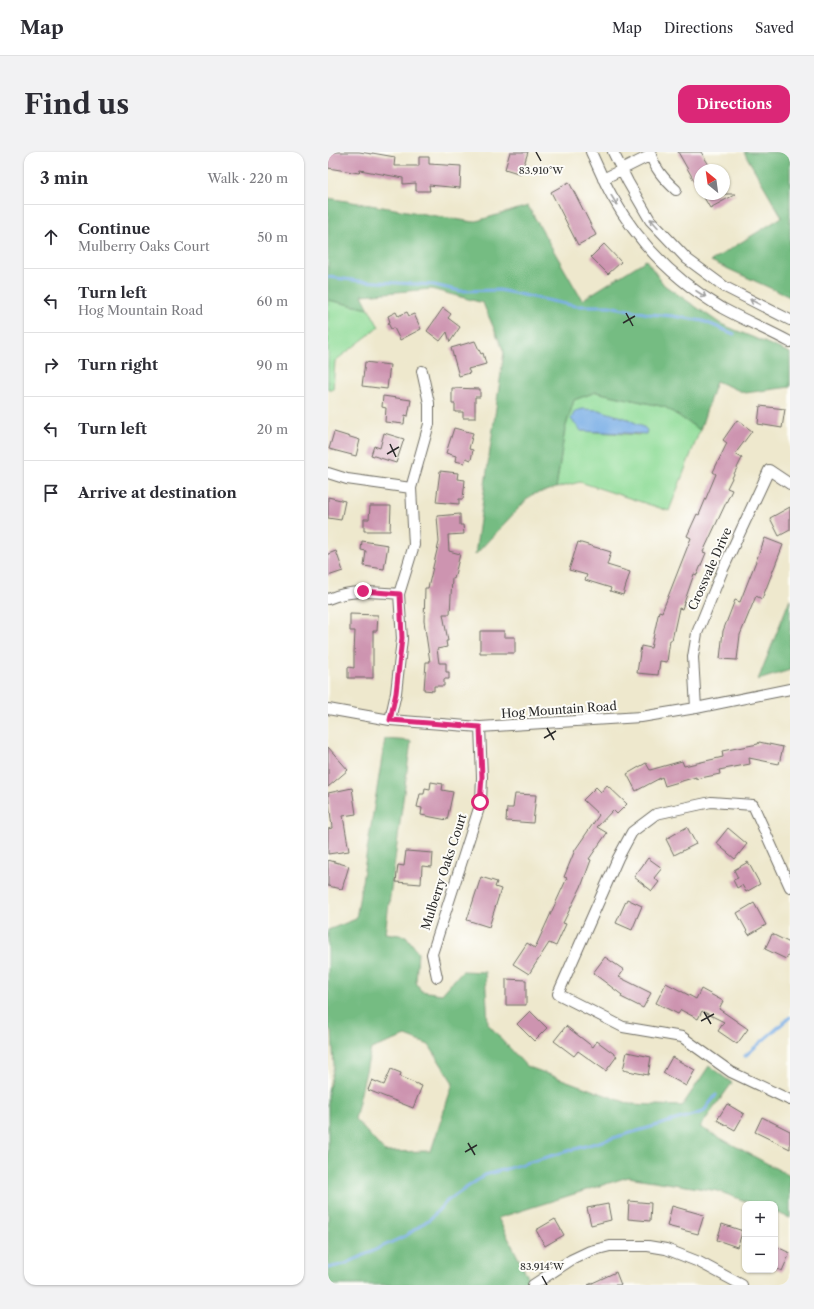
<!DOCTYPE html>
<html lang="en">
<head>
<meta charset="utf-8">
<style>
	body { margin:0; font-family:"Libre Caslon Text",serif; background:#f2f2f3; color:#2b2b33 }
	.controls { position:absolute; right:12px; bottom:12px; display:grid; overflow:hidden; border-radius:8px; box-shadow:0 1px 3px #0004 }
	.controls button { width:36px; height:36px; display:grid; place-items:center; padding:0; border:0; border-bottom:1px solid #e1e1e2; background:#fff; color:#2b2b33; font:20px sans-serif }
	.compass { position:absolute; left:366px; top:12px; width:36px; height:36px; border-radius:50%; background:#fff; box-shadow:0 1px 3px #0004; rotate:331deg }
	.stop { position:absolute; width:12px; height:12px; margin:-9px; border:3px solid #db2777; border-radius:50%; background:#fff }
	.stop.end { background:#db2777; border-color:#fff; box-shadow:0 1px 4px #0008 }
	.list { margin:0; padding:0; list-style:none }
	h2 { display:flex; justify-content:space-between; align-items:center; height:52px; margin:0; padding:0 16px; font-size:17px }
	h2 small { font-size:13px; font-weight:400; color:#7c7c81 }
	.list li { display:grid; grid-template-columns:26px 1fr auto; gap:12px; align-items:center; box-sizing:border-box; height:64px; padding:0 16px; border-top:1px solid #e1e1e2 }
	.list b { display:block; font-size:15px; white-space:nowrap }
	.list p { margin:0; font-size:13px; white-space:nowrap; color:#7c7c81 }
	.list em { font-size:13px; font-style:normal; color:#7c7c81 }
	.icon { flex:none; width:22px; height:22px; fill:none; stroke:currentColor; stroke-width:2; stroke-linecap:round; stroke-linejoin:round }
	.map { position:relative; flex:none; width:462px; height:1133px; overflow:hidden; border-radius:12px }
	header { display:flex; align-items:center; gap:24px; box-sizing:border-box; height:56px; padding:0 20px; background:#fff; border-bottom:1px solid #e1e1e2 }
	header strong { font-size:19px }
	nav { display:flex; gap:22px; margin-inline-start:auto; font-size:14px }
	.intro { display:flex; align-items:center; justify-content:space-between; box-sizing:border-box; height:96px; padding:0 24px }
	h1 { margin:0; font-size:28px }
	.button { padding:10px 18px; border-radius:12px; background:#db2777; color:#fff; font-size:14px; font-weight:700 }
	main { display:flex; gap:24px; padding:0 24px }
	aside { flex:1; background:#fff; border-radius:12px; box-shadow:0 1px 3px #0004 }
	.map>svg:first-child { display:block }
</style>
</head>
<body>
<header>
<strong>Map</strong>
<nav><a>Map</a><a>Directions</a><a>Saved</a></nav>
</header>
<div class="intro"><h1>Find us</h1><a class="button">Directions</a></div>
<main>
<aside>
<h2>3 min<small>Walk · 220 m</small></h2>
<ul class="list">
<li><svg class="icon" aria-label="ahead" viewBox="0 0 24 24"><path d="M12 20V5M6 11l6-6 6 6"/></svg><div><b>Continue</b><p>Mulberry Oaks Court</p></div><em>50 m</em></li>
<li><svg class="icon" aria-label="left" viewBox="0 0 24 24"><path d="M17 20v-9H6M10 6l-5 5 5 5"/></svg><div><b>Turn left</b><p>Hog Mountain Road</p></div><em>60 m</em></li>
<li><svg class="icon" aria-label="right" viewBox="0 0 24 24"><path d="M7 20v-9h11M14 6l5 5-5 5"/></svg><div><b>Turn right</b></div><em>90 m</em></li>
<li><svg class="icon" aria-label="left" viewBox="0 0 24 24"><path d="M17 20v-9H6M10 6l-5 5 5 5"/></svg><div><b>Turn left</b></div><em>20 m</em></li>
<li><svg class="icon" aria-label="arrive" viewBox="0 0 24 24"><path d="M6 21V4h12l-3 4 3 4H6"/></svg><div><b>Arrive at destination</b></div></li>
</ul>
</aside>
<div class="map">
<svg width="462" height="1133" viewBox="0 0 462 1133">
	<rect width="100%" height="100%" fill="#fdfcf7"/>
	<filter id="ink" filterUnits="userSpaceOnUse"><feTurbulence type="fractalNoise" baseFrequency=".025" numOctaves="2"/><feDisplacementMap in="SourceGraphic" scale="8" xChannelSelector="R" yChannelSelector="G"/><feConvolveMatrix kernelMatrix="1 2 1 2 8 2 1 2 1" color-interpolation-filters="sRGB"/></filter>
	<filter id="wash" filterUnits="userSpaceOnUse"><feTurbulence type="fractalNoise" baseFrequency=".012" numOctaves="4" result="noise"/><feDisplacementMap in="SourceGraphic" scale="16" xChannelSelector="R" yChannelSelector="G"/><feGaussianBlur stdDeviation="0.9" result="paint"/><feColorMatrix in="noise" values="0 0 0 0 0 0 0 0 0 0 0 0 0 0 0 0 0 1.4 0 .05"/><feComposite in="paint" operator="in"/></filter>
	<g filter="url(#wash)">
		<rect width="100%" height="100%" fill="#eee8cd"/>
		<!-- green -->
		<path fill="#91dd9a" stroke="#5e8462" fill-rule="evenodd" d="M 0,148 L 41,157 L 51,175 L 7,209 L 5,237 L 0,237 Z
			M 268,240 L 337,255 L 372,278 L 341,359 L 252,330 L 228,336 L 237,277 L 246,248 ZM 300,267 L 317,276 L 311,283 L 254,279 Z"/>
		<!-- forest -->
		<path fill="#74bc82" stroke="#507456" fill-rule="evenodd" d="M 416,0 L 462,0 L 462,145 L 383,109 L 454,65 Z
			M 0,46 L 145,70 L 200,54 L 254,148 L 318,108 L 336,133 L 393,172 L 462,201 L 462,235 L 417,241 L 388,229 L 372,278 L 337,255 L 268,240 L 246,248 L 237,277 L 228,336 L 203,343 L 147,403 L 176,200 L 155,151 L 103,137 L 34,143 L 41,157 L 0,148 Z
			M 462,447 L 462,518 L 430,528 Z
			M 57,587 L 83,589 L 57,781 L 78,784 L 90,800 L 88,830 L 93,839 L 114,842 L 134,819 L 157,820 L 160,872 L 198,914 L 302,952 L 354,954 L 381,914 L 404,931 L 372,975 L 462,1024 L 462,1066 L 447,1060 L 447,1052 L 425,1052 L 390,1039 L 300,1025 L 170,1066 L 201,1127 L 196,1133 L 0,1133 L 0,939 L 6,914 L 4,880 L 0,877 L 0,778 L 28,767 ZM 78,884 L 101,893 L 125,931 L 103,999 L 57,1000 L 27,967 L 43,897 Z"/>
		<!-- water -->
		<path fill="#78ade6" stroke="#526c88" d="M 255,257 L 271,258 L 300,267 L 317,276 L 319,278 L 318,282 L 253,279 L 243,267 L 247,259 Z"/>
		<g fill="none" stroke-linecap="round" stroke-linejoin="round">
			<!-- stream -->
			<path stroke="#78ade6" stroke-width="3" d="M 0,125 L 32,129 L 106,133 L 132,139 L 171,138 L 247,154 L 281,154 L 321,162 L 345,164 L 375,169 L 406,182
				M 417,904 L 462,865
				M 0,1116 L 17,1112 L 79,1083 L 103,1066 L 119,1049 L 157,1023 L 375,960 L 388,943"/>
		</g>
		<g id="blocks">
			<!-- building -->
			<path fill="#cd94b0" d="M 0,0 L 31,0 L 44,2 L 44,1 L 67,5 L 66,14 L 91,14 L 91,5 L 101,5 L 101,12 L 133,14 L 132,36 L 101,33 L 102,39 L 88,39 L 88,31 L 75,32 L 75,26 L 32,18 L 31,21 L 0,16 Z
				M 182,0 L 200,0 L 193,22 L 177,17 Z
				M 350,0 L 373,0 L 384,18 L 372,18 L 372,39 Z
				M 241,30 L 268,83 L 250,93 L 223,40 Z
				M 374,42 L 408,42 L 382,56 Z
				M 276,92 L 293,110 L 280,122 L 263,105 Z
				M 115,156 L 123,162 L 120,166 L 132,175 L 122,190 L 119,180 L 112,189 L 99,179 Z
				M 68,160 L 70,164 L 79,160 L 81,164 L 86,162 L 93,177 L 72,188 L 66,176 L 63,177 L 60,171 L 62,170 L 60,164 Z
				M 147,189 L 153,202 L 155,201 L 158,212 L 140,217 L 142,221 L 131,224 L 123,196 Z
				M 37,210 L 62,213 L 59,237 L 34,234 Z
				M 124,236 L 152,237 L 152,245 L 147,245 L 147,266 L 135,266 L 135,260 L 127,260 L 127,252 L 124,252 Z
				M 55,244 L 83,248 L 80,264 L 77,263 L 76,272 L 57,270 L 58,256 L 54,255 Z
				M 432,254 L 457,257 L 454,276 L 430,272 Z
				M 409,268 L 424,279 L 407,302 L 414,306 L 399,336 L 404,338 L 375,400 L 378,401 L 369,423 L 366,422 L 354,457 L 351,456 L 344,488 L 342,488 L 339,510 L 332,509 L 330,523 L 309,521 L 313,494 L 323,496 L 331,459 L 334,460 L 363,386 L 359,384 L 369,362 L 371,363 L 388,322 L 385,320 L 399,291 L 395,288 Z
				M 126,276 L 145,281 L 141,297 L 145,298 L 143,308 L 138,306 L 136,311 L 127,309 L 128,304 L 118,301 Z
				M 6,280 L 32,288 L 28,304 L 1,297 Z
				M 56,281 L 76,287 L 68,311 L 43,303 L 46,294 L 52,296 Z
				M 112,319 L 130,321 L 129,327 L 137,328 L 135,347 L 131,347 L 131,352 L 108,350 Z
				M 0,345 L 17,349 L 13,368 L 0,366 Z
				M 42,354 L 63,354 L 62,379 L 36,379 L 36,367 L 41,367 Z
				M 462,355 L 462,378 L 451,384 L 442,366 Z
				M 132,362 L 132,373 L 135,373 L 136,382 L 120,383 L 121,399 L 132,402 L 126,427 L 124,426 L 122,462 L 115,462 L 120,489 L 118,489 L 119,495 L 109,497 L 111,511 L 118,511 L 118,520 L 121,520 L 121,527 L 116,527 L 116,534 L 106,534 L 106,539 L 96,538 L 98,510 L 102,510 L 96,469 L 97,436 L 100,436 L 111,390 L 109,364 Z
				M 437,386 L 455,393 L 434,447 L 428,444 L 412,483 L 409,508 L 392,507 L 395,479 L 407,448 L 412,450 Z
				M 34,389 L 60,393 L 56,417 L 36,414 L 38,399 L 33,398 Z
				M 250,390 L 283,400 L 279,413 L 302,420 L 295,443 L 282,439 L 283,436 L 257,428 L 259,423 L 241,418 Z
				M 8,399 L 15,419 L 0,424 L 0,402 Z
				M 22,462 L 50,463 L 49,479 L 45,479 L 45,526 L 20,526 L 20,515 L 26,516 L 26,501 L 27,479 L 22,479 Z
				M 152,479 L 176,479 L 176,485 L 187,485 L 187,501 L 152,501 Z
				M 431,590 L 455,595 L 451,612 L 421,606 L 422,612 L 391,618 L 392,622 L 368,627 L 368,625 L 337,634 L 334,625 L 308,639 L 299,622 L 318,611 L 322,618 L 354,609 L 356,614 L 395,605 L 394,599 L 430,592 Z
				M 0,595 L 20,618 L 0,635 Z
				M 103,630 L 115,632 L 114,638 L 125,640 L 119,668 L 93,663 L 94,656 L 89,655 L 92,642 L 96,642 L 97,636 L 102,637 Z
				M 279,633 L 299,652 L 289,662 L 285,658 L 269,675 L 279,681 L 261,707 L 263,708 L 253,735 L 235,771 L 238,772 L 228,794 L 221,791 L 201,822 L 185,812 L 199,791 L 207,796 L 239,726 L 236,725 L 247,698 L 271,663 L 255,648 L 268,635 L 273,640 Z
				M 24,636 L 28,662 L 15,664 L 21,699 L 0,702 L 0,677 L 4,676 L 0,641 Z
				M 187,642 L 208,643 L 205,671 L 178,669 L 179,656 L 185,656 Z
				M 359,675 L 368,692 L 346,703 L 338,687 Z
				M 400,676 L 419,692 L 407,707 L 388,691 Z
				M 78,699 L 105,701 L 104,715 L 94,714 L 93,732 L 68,730 L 70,713 L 76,714 Z
				M 320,706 L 334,716 L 326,726 L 331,730 L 324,739 L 306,725 Z
				M 0,708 L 21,714 L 14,737 L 0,734 Z
				M 420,710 L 432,732 L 418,740 L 414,733 L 409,736 L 405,728 L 410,726 L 406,718 Z
				M 153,725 L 169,730 L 167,735 L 173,737 L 161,775 L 139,768 Z
				M 299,747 L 314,754 L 304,778 L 288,771 Z
				M 426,751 L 438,773 L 421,783 L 409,761 Z
				M 444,782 L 462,791 L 462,799 L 458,807 L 437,797 Z
				M 277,805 L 296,818 L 291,825 L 323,841 L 315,856 L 293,845 L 294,843 L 265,821 Z
				M 178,827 L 198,828 L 198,853 L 178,853 Z
				M 338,831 L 368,847 L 373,837 L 395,849 L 391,857 L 420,877 L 409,892 L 390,879 L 396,870 L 374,859 L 370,867 L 353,858 L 350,862 L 328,851 Z
				M 202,859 L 219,876 L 206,889 L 189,872 Z
				M 238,874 L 265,895 L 269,889 L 289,904 L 278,919 L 250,899 L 246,904 L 226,889 Z
				M 299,900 L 323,905 L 320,923 L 295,918 Z
				M 344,905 L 367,918 L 358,934 L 335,921 Z
				M 63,917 L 73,921 L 72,925 L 94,934 L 85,956 L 40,938 L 44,928 L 56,933 Z
				M 399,952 L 416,962 L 407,978 L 389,968 Z
				M 434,965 L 462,979 L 462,997 L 427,980 Z
				M 301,1049 L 323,1051 L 322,1069 L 300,1067 Z
				M 280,1052 L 283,1068 L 263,1073 L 259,1056 Z
				M 344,1054 L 376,1063 L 370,1082 L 339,1074 Z
				M 227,1067 L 236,1083 L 217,1094 L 208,1078 Z
				M 394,1072 L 415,1079 L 409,1095 L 389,1088 Z
				M 447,1094 L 462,1101 L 454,1119 L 447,1116 Z
				M 288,1120 L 293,1133 L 260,1133 Z"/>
		</g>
	</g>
	<g filter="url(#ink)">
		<use href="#blocks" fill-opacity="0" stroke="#6f6d64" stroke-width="1"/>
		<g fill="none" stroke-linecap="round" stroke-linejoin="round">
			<!-- minor casing -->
			<g stroke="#6f6d64" stroke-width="12">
				<path id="minor" d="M 263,0 C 270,15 276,30 284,44 C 310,91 348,129 394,156 C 416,168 440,178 462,190
					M 285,0 L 300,30 L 322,68 L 359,107 L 397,135 L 462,168
					M 322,0 C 326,16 336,27 348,38
					M 275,27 L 323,3
					M 0,321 L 19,327 L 83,336
					M 0,447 C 23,437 47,440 71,442
					M 368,556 L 365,505 L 369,481 L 395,417 L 441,318 L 462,332
					M 0,557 L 62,568 L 152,575 L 313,565 L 368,556 L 462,537
					M 62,568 L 68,541 L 74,487 L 71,442 L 86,393 L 83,336 L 101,272 L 101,251 L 94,219
					M 462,735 L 425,653 L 383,650 L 328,662 L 304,680 L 290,706 L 230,842 L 295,875 L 354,885 L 403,920 L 462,948
					M 109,825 L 104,802 L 153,650 L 154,625 L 152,575
					M 205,1133 L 243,1108 L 262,1099 L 282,1094 L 320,1094 L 338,1097 L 371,1110 L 414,1133"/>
			</g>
			<!-- minor -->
			<use href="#minor" stroke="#fff" stroke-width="10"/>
		</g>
		<!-- one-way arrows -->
		<defs><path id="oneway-shaft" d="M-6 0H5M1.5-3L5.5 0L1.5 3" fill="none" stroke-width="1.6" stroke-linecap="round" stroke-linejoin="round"/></defs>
		<g stroke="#a0a0a0">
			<use href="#oneway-shaft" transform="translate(286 48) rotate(59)"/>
			<use href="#oneway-shaft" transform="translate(326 71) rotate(-132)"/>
			<use href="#oneway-shaft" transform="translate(373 142) rotate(33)"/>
			<use href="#oneway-shaft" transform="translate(427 150) rotate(-153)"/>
		</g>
	</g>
	<g fill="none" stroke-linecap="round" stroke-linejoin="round" filter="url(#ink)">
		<!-- route -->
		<path stroke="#db2777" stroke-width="5" d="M 35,439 L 72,442 L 74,486 L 68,541 L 62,568 L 152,575 L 154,625 L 152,650"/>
	</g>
	<!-- ticks -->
	<path fill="none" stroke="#2b2b2b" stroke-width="1.5" d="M 208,0 L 213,9M 298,161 L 305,174M 295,171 L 307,164M 62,292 L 68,305M 59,302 L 71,295M 219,576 L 226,588M 216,586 L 228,579M 376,860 L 383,872M 373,869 L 386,862M 140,991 L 147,1003M 137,1000 L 149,993M 214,1124 L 219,1133"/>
	<g text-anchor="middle" stroke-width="4" stroke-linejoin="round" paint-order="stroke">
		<!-- street labels -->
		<g font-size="12" fill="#2b2b2b" stroke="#fdfcf7">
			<text transform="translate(382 417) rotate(-66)" y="4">Crossvale Drive</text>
			<text transform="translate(231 558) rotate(-4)" y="4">Hog Mountain Road</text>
			<text transform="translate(116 720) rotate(-72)" y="4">Mulberry Oaks Court</text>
		</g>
	</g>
	<g font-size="10" text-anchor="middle" fill="#2b2b2b" stroke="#fdfcf7" stroke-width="4" stroke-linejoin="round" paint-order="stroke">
		<text x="213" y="22">83.910°W</text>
		<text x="214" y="1118">83.914°W</text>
	</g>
</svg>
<div class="controls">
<button>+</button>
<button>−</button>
</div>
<svg class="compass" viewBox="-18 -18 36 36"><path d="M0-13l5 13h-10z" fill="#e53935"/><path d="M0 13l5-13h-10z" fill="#7c7c81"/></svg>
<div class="stop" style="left:152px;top:650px"></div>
<div class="stop end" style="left:35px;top:439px"></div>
</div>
</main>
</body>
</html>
